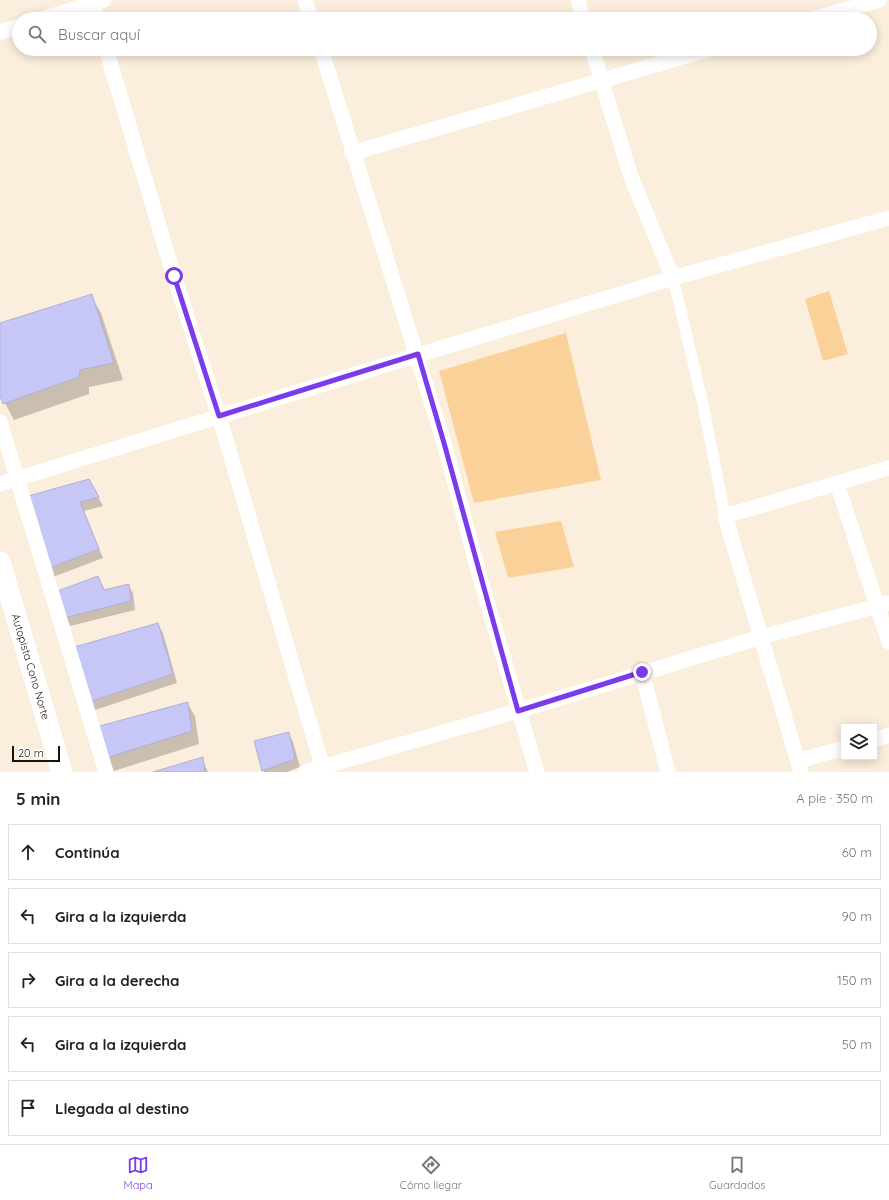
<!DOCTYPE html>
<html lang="es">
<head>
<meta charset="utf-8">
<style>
	body { margin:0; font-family:Quicksand,sans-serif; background:#f6f6f6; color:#222 }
	.controls { position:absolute; right:12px; bottom:12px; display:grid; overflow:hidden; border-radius:0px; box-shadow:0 2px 10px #0003 }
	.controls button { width:36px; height:36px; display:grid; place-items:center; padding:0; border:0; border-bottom:1px solid #e0e0e0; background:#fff; color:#222; font:20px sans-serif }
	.scale { position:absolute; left:12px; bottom:10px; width:48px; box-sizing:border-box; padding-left:4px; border:2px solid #1b1308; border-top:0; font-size:11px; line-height:14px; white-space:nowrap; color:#1b1308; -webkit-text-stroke:3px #fff; paint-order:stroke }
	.stop { position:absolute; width:12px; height:12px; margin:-9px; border:3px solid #7c3aed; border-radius:50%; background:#fff }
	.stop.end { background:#7c3aed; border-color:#fff; box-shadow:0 1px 4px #0008 }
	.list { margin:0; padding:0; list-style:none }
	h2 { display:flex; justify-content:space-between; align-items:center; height:52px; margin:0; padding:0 16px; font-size:17px }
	h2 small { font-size:13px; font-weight:400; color:#767676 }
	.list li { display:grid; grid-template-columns:26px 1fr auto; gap:12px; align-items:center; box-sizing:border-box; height:56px; margin:0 8px 8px; padding:0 8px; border:1px solid #e0e0e0; border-radius:0px }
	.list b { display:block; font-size:15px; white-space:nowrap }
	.list em { font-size:13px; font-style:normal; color:#767676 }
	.icon { flex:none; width:22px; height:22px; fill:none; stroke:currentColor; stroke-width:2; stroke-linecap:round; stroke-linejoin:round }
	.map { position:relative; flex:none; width:889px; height:772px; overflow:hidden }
	.search { position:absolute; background:#fff; box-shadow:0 2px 10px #0003; left:12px; right:12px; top:12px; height:44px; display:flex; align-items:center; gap:10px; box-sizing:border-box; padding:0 14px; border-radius:22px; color:#767676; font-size:15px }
	.sheet { height:372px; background:#fff }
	nav { display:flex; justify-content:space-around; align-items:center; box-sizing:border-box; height:56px; border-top:1px solid #e0e0e0; background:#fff; font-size:11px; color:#767676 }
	nav a { display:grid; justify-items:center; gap:2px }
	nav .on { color:#7c3aed }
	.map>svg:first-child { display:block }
</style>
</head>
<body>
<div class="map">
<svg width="889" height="772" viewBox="0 0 889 772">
	<rect width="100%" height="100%" fill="#fceedc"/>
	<!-- green -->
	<path fill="#fad198" d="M 829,291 L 848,354 L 823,361 L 805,299 Z
		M 566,333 L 601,480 L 474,503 L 439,371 Z
		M 561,521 L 574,567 L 508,578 L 495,532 Z"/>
	<!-- shadow -->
	<path fill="#0003" d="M 91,296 L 101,313 L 123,380 L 89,387 L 89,394 L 14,420 L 0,394 L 0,324 Z
		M 94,489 L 103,506 L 84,511 L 103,558 L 53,577 L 26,498 Z
		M 98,577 L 105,590 L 128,585 L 133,593 L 135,610 L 70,626 L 65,618 Z
		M 158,624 L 163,633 L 177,683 L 95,710 L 90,702 Z
		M 187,703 L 195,716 L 199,744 L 114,771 L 107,758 Z
		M 289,734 L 293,742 L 300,767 L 287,772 L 264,772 L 255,742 Z
		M 202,758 L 208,772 L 156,772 Z"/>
	<!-- building -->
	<path fill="#c6c6f7" stroke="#b0b0d2" d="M 92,294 L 114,363 L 80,370 L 79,377 L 3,404 L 0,396 L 0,323 Z
		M 89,479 L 99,497 L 80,502 L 99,549 L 47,569 L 25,497 Z
		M 98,576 L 104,590 L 129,584 L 131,601 L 64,618 L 55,592 Z
		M 158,623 L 173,674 L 89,702 L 71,648 Z
		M 188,702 L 192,731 L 106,758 L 96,727 Z
		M 289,732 L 295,759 L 262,771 L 254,741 Z
		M 203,757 L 205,772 L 153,772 Z"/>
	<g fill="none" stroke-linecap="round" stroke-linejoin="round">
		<!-- pedestrian -->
		<path stroke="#fff" stroke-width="11" d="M 673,278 L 703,404 L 725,516"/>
		<!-- minor -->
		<path stroke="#fff" stroke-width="15" d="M 91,0 L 97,19
			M 305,0 L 311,19
			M 578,0 L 583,19
			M 42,19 L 104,0
			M 813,19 L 879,0
			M 0,32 L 19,26
			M 106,49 L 174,276 L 219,416 L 324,772
			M 321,49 L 444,443 L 481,581 L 537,772
			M 592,49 L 631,177 L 673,278
			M 352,153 L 710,49
			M 0,422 L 106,772
			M 837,483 L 889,642
			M 0,484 L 418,355 L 673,278 L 889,218
			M 642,672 L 668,772
			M 874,740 L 889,735
			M 798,761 L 844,748
			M 305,772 L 518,711 L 761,637 L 889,603
			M 801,772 L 725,516 L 889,468"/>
		<!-- secondary -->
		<path stroke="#fff" stroke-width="21" id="s1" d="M 0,562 L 62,772"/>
	</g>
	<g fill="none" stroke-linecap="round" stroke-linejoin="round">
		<!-- route -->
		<path stroke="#7c3aed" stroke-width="5" d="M 174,276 L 219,416 L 418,354 L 444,443 L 518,711 L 642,672"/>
	</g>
	<g text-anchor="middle" stroke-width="3" stroke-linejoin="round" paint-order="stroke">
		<!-- street labels -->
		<g font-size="11" fill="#1b1308" stroke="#fff">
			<text dy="4" stroke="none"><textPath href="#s1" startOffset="109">Autopista Cono Norte</textPath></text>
		</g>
	</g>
</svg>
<div class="controls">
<button><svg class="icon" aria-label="layers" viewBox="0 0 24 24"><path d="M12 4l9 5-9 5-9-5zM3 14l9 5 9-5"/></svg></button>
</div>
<div class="scale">20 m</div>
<div class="stop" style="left:174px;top:276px"></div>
<div class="stop end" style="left:642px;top:672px"></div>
<div class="search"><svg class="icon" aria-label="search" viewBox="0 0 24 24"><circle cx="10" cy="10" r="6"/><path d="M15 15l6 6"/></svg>Buscar aquí</div>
</div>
<section class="sheet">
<h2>5 min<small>A pie · 350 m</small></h2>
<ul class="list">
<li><svg class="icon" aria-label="ahead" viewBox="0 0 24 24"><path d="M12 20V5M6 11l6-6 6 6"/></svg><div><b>Continúa</b></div><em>60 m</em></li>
<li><svg class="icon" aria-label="left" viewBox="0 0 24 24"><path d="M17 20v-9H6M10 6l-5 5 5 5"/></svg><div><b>Gira a la izquierda</b></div><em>90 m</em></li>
<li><svg class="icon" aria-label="right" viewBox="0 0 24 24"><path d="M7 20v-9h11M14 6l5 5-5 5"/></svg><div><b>Gira a la derecha</b></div><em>150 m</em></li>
<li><svg class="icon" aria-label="left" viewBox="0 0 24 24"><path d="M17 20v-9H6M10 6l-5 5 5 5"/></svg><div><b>Gira a la izquierda</b></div><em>50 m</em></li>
<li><svg class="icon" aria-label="arrive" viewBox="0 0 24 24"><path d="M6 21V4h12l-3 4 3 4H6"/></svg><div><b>Llegada al destino</b></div></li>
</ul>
</section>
<nav>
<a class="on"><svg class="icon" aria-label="map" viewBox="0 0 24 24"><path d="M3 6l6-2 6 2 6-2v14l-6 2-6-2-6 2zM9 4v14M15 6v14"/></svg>Mapa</a>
<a><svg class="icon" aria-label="directions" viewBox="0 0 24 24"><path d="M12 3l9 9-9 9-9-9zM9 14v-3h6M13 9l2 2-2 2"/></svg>Cómo llegar</a>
<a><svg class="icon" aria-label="saved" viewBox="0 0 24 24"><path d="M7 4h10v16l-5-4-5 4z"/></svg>Guardados</a>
</nav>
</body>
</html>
